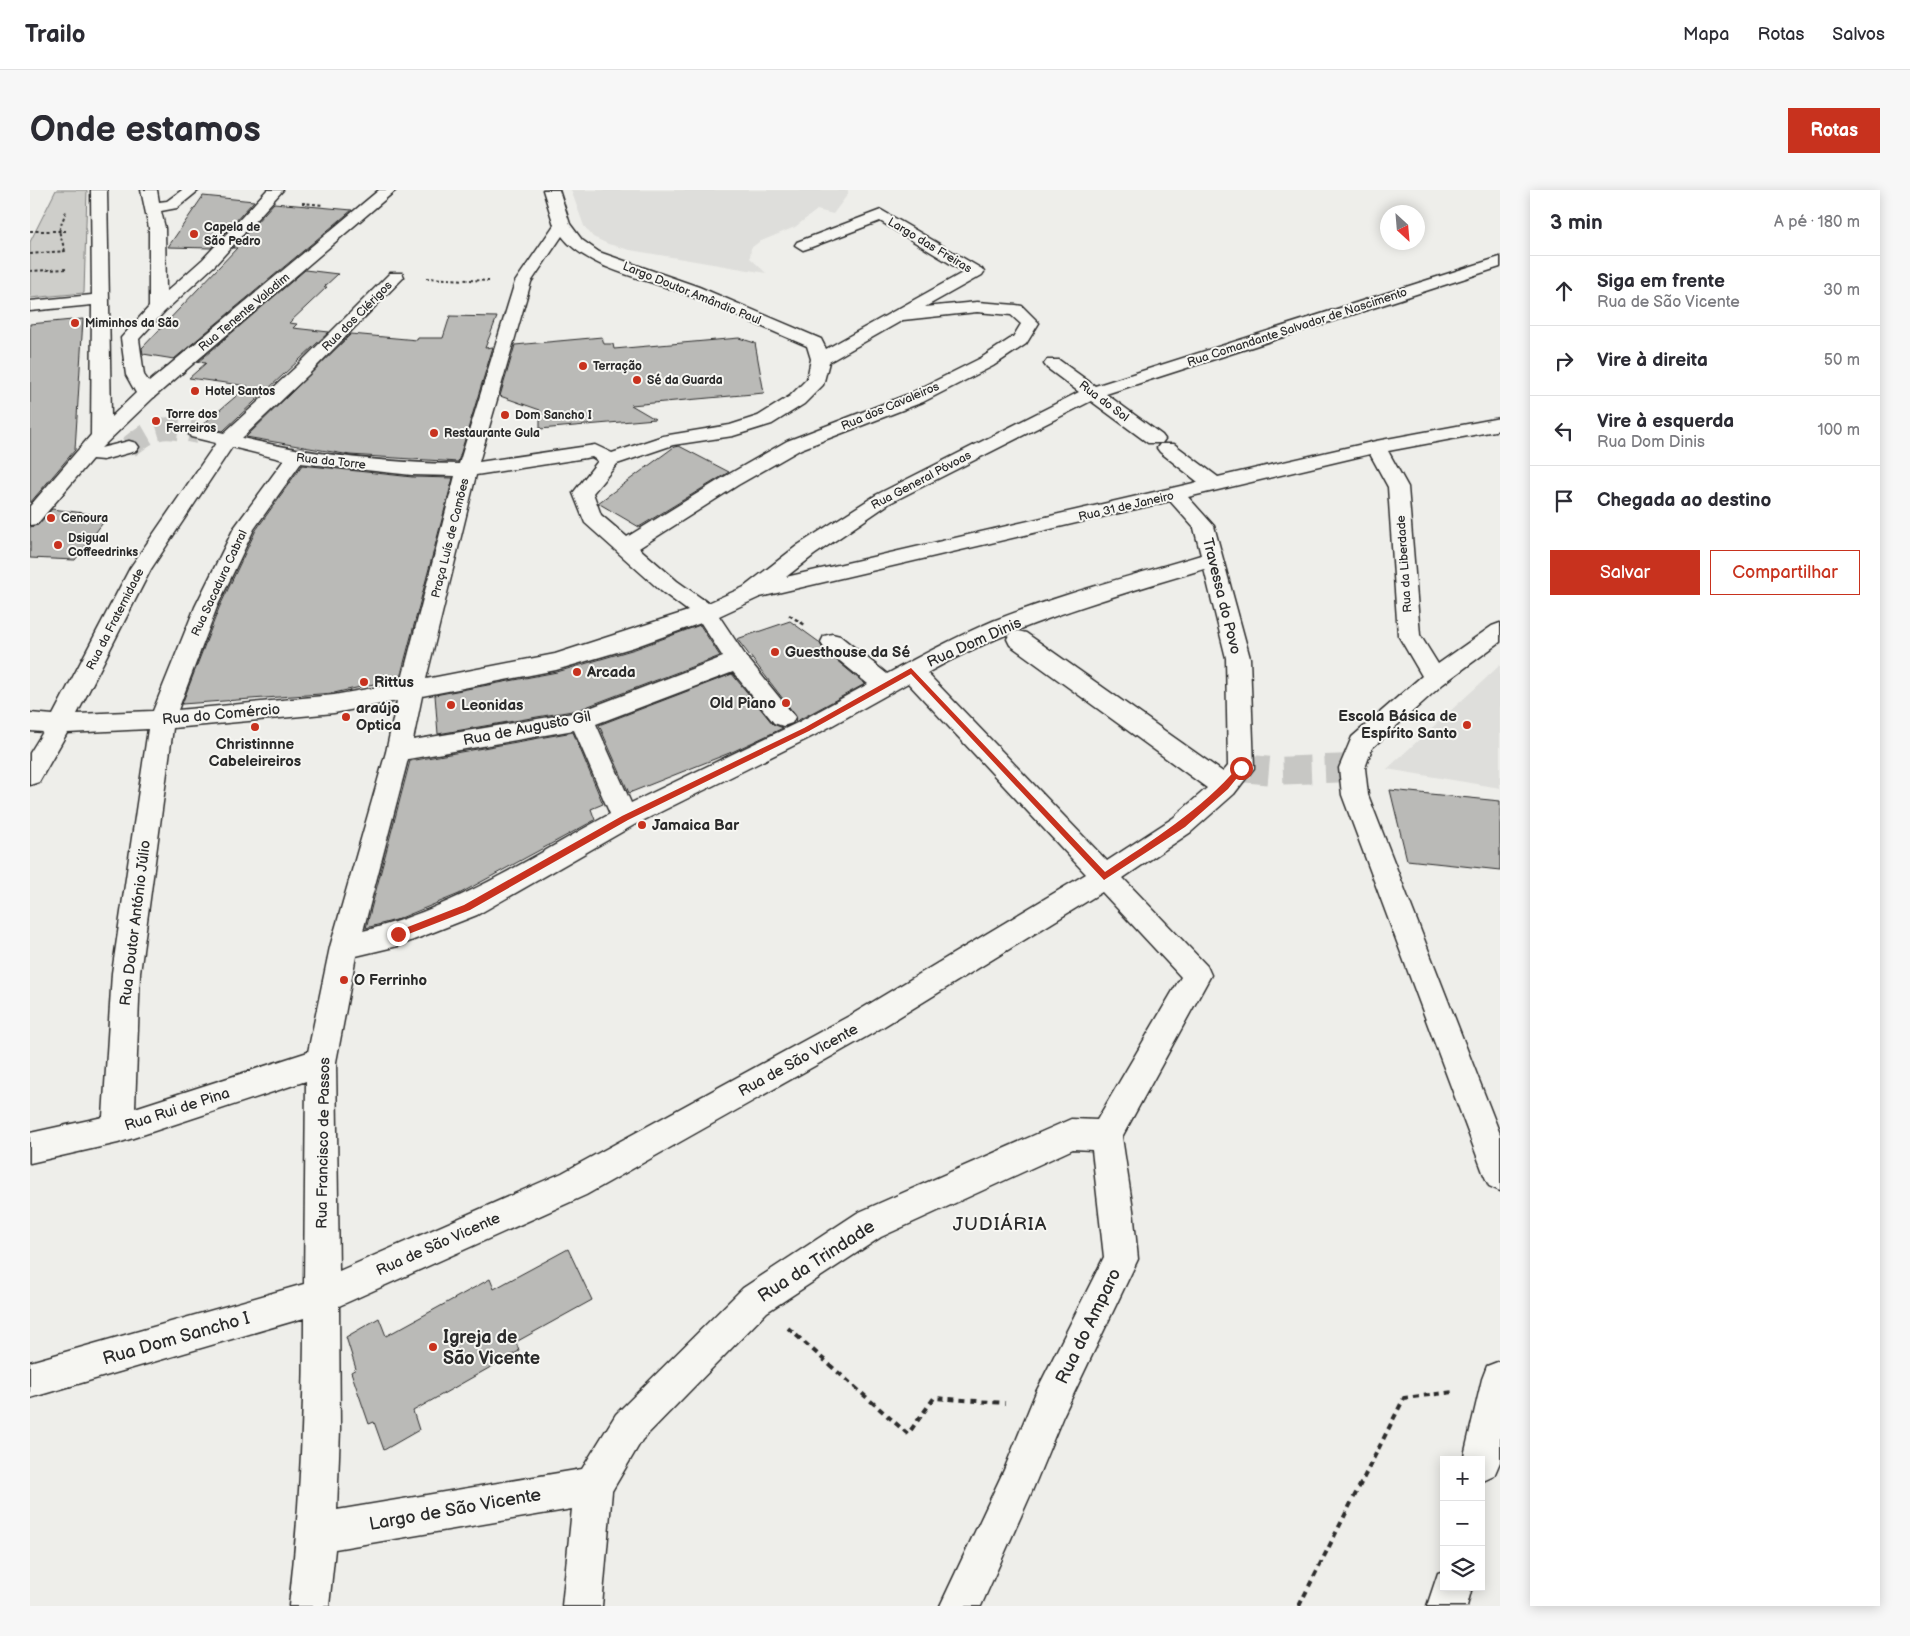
<!DOCTYPE html>
<html lang="pt">
<head>
<meta charset="utf-8">
<style>
	body { margin:0; font-family:"Balsamiq Sans",sans-serif; background:#f7f7f7; color:#2b2b33 }
	.controls { position:absolute; right:15px; bottom:15px; display:grid; overflow:hidden; border-radius:0px; box-shadow:0 2px 12px #0003 }
	.controls button { width:45px; height:45px; display:grid; place-items:center; padding:0; border:0; border-bottom:1px solid #e1e1e2; background:#fff; color:#2b2b33; font:25px sans-serif }
	.compass { position:absolute; left:1350px; top:15px; width:45px; height:45px; border-radius:50%; background:#fff; box-shadow:0 2px 12px #0003; rotate:154deg }
	.stop { position:absolute; width:15px; height:15px; margin:-11px; border:4px solid #c8321e; border-radius:50%; background:#fff }
	.stop.end { background:#c8321e; border-color:#fff; box-shadow:0 1px 5px #0008 }
	.list { margin:0; padding:0; list-style:none }
	h2 { display:flex; justify-content:space-between; align-items:center; height:65px; margin:0; padding:0 20px; font-size:21px }
	h2 small { font-size:16px; font-weight:400; color:#7c7c81 }
	.list li { display:grid; grid-template-columns:32px 1fr auto; gap:15px; align-items:center; box-sizing:border-box; height:70px; padding:0 20px; border-top:1px solid #e1e1e2 }
	.list b { display:block; font-size:19px; white-space:nowrap }
	.list p { margin:0; font-size:16px; white-space:nowrap; color:#7c7c81 }
	.list em { font-size:16px; font-style:normal; color:#7c7c81 }
	.actions { display:flex; gap:10px; padding:15px 20px }
	.actions a { flex:1; padding:11px 0; border:1px solid #c8321e; border-radius:0px; text-align:center; font-size:18px; color:#c8321e }
	.actions .main { background:#c8321e; color:#fff }
	.icon { flex:none; width:28px; height:28px; fill:none; stroke:currentColor; stroke-width:2; stroke-linecap:round; stroke-linejoin:round }
	.map { position:relative; flex:none; width:1470px; height:1416px; overflow:hidden; border-radius:0px }
	header { display:flex; align-items:center; gap:30px; box-sizing:border-box; height:70px; padding:0 25px; background:#fff; border-bottom:1px solid #e1e1e2 }
	header strong { font-size:24px }
	nav { display:flex; gap:28px; margin-inline-start:auto; font-size:18px }
	.intro { display:flex; align-items:center; justify-content:space-between; box-sizing:border-box; height:120px; padding:0 30px }
	h1 { margin:0; font-size:35px }
	.button { padding:12px 22px; border-radius:0px; background:#c8321e; color:#fff; font-size:18px; font-weight:700 }
	main { display:flex; gap:30px; padding:0 30px }
	aside { flex:1; background:#fff; border-radius:0px; box-shadow:0 2px 12px #0003 }
	.map>svg:first-child { display:block }
</style>
</head>
<body>
<header>
<strong>Trailo</strong>
<nav><a>Mapa</a><a>Rotas</a><a>Salvos</a></nav>
</header>
<div class="intro"><h1>Onde estamos</h1><a class="button">Rotas</a></div>
<main>
<div class="map">
<svg width="1470" height="1416" viewBox="0 0 1470 1416">
	<rect width="100%" height="100%" fill="#eeeeea"/>
	<filter id="ink" filterUnits="userSpaceOnUse"><feTurbulence type="fractalNoise" baseFrequency=".02" numOctaves="2"/><feDisplacementMap in="SourceGraphic" scale="10" xChannelSelector="R" yChannelSelector="G"/><feConvolveMatrix kernelMatrix="1 2 1 2 8 2 1 2 1" color-interpolation-filters="sRGB"/></filter>
	<g filter="url(#ink)">
		<!-- built -->
		<path fill="#dededb" d="M 541,0 L 818,0 L 818,4 L 803,24 L 787,20 L 765,37 L 729,52 L 721,58 L 720,68 L 736,83 L 600,60 L 578,54 L 563,47 L 554,36 Z
			M 1470,475 L 1470,598 L 1357,579 L 1453,491 Z"/>
		<!-- green -->
		<path fill="#cececa" stroke="#7c7c7a" d="M 26,0 L 57,0 L 54,103 L 0,108 L 0,52 Z"/>
		<!-- building -->
		<path fill="#babab7" stroke="#2b2b2b" d="M 173,6 L 224,11 L 181,58 L 138,57 Z
			M 244,13 L 322,20 L 144,169 L 113,164 L 112,158 L 207,58 L 203,58 Z
			M 275,80 L 308,84 L 294,97 L 297,97 L 259,133 L 267,134 L 263,138 L 299,142 L 193,241 L 171,236 L 218,196 L 159,188 L 176,173 L 168,172 Z
			M 420,126 L 467,127 L 455,158 L 463,157 L 428,272 L 320,265 L 216,247 L 321,144 L 387,150 L 388,148 L 413,148 Z
			M 53,129 L 45,260 L 0,313 L 0,134 Z
			M 572,147 L 574,154 L 583,154 L 584,159 L 709,148 L 725,153 L 734,203 L 601,215 L 625,229 L 510,239 L 510,220 L 470,206 L 485,155 Z
			M 649,256 L 699,282 L 609,337 L 568,313 L 644,257 Z
			M 272,275 L 382,287 L 423,288 L 370,488 L 304,503 L 152,514 L 189,418 L 226,340 Z
			M 22,319 L 78,326 L 45,370 L 0,368 L 0,337 L 8,335 Z
			M 760,431 L 789,452 L 793,459 L 835,494 L 765,532 L 766,526 L 707,449 Z
			M 670,435 L 690,466 L 548,520 L 408,544 L 405,505 L 527,482 L 605,459 Z
			M 702,484 L 743,534 L 753,538 L 702,562 L 599,603 L 569,535 Z
			M 543,542 L 573,614 L 561,619 L 565,630 L 429,704 L 366,730 L 336,738 L 380,571 Z
			M 1360,600 L 1470,611 L 1470,680 L 1377,670 Z
			M 538,1059 L 562,1110 L 486,1152 L 489,1161 L 383,1221 L 389,1240 L 354,1260 L 344,1232 L 339,1234 L 321,1182 L 326,1179 L 316,1147 L 349,1128 L 356,1146 L 460,1089 L 464,1099 Z"/>
		<g fill="none" stroke-linecap="round" stroke-linejoin="round">
			<!-- street-tunnel-far1 -->
			<path stroke="#c7c7c4" stroke-width="22" stroke-dasharray="22 11" stroke-linecap="butt" d="M 99,257 C 128,234 133,236 168,243"/>
			<!-- street-tunnel -->
			<path stroke="#c7c7c4" stroke-width="28" stroke-dasharray="28 14" stroke-linecap="butt" d="M 1211,578 L 1243,581 L 1322,578"/>
			<!-- street casing -->
			<g stroke="#2b2b2b" stroke-width="3">
				<path id="street" d="M 61,0 L 77,0 L 81,227 L 106,203 L 96,185 L 91,148 L 119,117 L 119,38 L 111,0 L 127,0 L 129,12 L 137,11 L 152,0 L 169,0 L 147,18 L 131,21 L 135,38 L 136,102 L 173,69 L 237,0 L 253,0 L 185,75 L 134,122 L 109,149 L 114,185 L 119,192 L 349,0 L 366,0 L 123,208 L 71,258 L 99,251 L 106,253 L 109,257 L 106,261 L 73,270 L 62,269 L 7,334 L 0,335 L 0,316 L 61,245 L 62,115 L 0,121 L 0,111 L 62,105 Z
					M 513,0 L 529,0 L 540,34 L 552,50 L 569,62 L 669,97 L 791,149 L 796,159 L 934,82 L 850,31 L 779,58 L 773,60 L 765,55 L 767,52 L 851,20 L 952,79 L 954,82 L 952,85 L 895,117 L 947,112 L 986,115 L 992,116 L 1009,133 L 996,154 L 963,176 L 893,212 L 771,259 L 708,295 L 609,358 L 647,391 L 678,413 L 714,397 L 768,355 L 846,305 L 1049,202 L 1017,178 L 1014,174 L 1017,170 L 1029,170 L 1065,196 L 1470,67 L 1470,77 L 1076,204 L 1132,245 L 1135,249 L 1132,253 L 1118,253 L 1061,211 L 860,313 L 784,365 L 756,387 L 1168,292 L 1130,262 L 1127,258 L 1130,254 L 1144,254 L 1188,287 L 1346,251 L 1470,228 L 1470,240 L 1358,261 L 1378,297 L 1390,445 L 1408,474 L 1462,436 L 1470,433 L 1470,452 L 1413,494 L 1342,558 L 1335,578 L 1338,605 L 1470,944 L 1470,1001 L 1459,996 L 1454,985 L 1312,605 L 1309,578 L 1322,547 L 1392,486 L 1368,445 L 1358,297 L 1340,264 L 1158,307 L 1184,336 L 1220,468 L 1224,578 L 1204,604 L 1161,642 L 1093,688 L 1177,776 L 1181,785 L 1092,947 L 1103,1020 L 1108,1069 L 1033,1226 L 1000,1306 L 951,1416 L 910,1416 L 974,1280 L 1006,1202 L 1074,1067 L 1062,960 L 1043,959 L 851,1047 L 737,1122 L 612,1250 L 582,1301 L 572,1416 L 532,1416 L 542,1319 L 305,1359 L 299,1416 L 259,1416 C 270,1320 274,1225 274,1128 L 0,1208 L 0,1172 L 274,1094 L 276,891 L 88,953 L 0,973 L 0,943 L 73,927 L 82,783 L 118,539 L 37,543 L 9,592 L 0,595 L 0,563 L 13,542 L 0,541 L 0,523 L 23,525 L 100,378 L 186,253 L 161,247 L 158,243 L 161,239 L 168,237 L 194,243 L 266,177 L 360,83 L 372,83 L 374,87 L 278,185 L 212,248 C 284,265 355,273 429,274 L 485,92 L 524,35 ZM 532,46 C 558,80 619,89 658,105 C 698,121 737,139 777,156 L 781,169 L 777,189 L 760,206 L 728,226 L 700,235 L 633,246 L 582,263 L 565,255 L 449,272 L 501,92 ZM 947,122 L 981,125 L 991,134 L 983,147 L 951,168 L 879,204 L 757,251 L 694,287 L 597,347 L 571,325 L 563,303 L 587,274 L 643,255 L 703,246 L 742,234 L 774,214 L 793,195 L 799,172 L 873,130 ZM 202,257 L 254,270 L 204,338 L 165,417 L 123,521 L 47,524 L 121,379 ZM 562,267 L 568,271 L 543,303 L 555,333 L 631,401 L 658,421 L 525,464 L 396,489 L 446,285 ZM 271,273 L 382,285 L 425,286 L 371,493 L 304,505 L 148,520 L 187,417 L 224,339 ZM 1140,311 L 1164,338 L 1171,365 C 1102,386 1030,404 963,431 C 926,447 892,465 857,484 L 810,446 L 802,444 L 794,446 L 791,452 L 794,458 L 838,494 L 767,533 L 601,613 L 566,534 L 703,482 L 744,533 L 753,536 L 762,533 L 765,527 L 715,465 L 689,426 L 730,407 ZM 1174,379 L 1196,468 L 1198,576 L 1193,582 L 996,443 L 988,441 L 980,443 L 977,449 L 980,455 L 1177,598 L 1143,628 L 1077,671 L 897,483 C 984,434 1079,408 1174,379 ZM 671,433 L 693,467 L 549,522 L 383,550 L 392,506 L 526,480 L 604,457 ZM 878,493 L 1056,684 L 821,825 L 532,983 L 309,1081 L 306,872 L 326,766 L 368,756 L 447,725 L 604,635 L 785,545 ZM 367,511 L 356,562 L 300,757 L 278,862 L 105,918 L 110,783 L 143,538 L 304,523 ZM 544,540 L 580,624 C 500,668 423,719 333,741 L 378,569 ZM 1072,702 L 1151,787 L 1067,930 L 1041,929 L 827,1023 L 713,1098 L 586,1224 L 552,1279 L 307,1320 L 310,1239 L 309,1116 L 556,1005 L 843,843 Z
					M 1470,1171 L 1470,1272 L 1464,1286 L 1451,1292 L 1451,1270 L 1433,1270 L 1452,1189 L 1457,1176 Z
					M 1414,1381 L 1414,1397 L 1442,1397 L 1437,1416 L 1397,1416 L 1408,1383 Z"/>
			</g>
			<!-- path-far2 -->
			<path stroke="#2b2b2b" stroke-width="2" stroke-dasharray="3 2.5" stroke-linecap="butt" d="M 272,13 L 293,15
				M 0,41 L 37,41
				M 35,61 L 29,41 L 36,21
				M 0,64 L 35,61 L 35,63
				M 0,81 L 36,79
				M 396,88 L 459,91"/>
			<!-- path-far1 -->
			<path stroke="#2b2b2b" stroke-width="2.5" stroke-dasharray="4 3" stroke-linecap="butt" d="M 759,425 L 775,435"/>
			<!-- path -->
			<path stroke="#2b2b2b" stroke-width="4" stroke-dasharray="6 5" stroke-linecap="butt" d="M 758,1138 L 878,1244 L 904,1208 L 975,1213
				M 1269,1416 L 1374,1208 L 1424,1202"/>
			<!-- street -->
			<use href="#street" fill="#f6f6f2" fill-rule="evenodd"/>
		</g>
	</g>
	<!-- route -->
	<path fill="#c8321e" d="M 881,478 L 1075,682 C 1123,650 1171,620 1209,576 L 1215,578 L 1198,599 L 1155,637 L 1074,690 L 881,484 L 779,541 L 598,630 L 440,720 L 371,747 L 365,747 L 365,742 L 434,715 L 592,626 L 774,538 Z"/>
	<!-- markers -->
	<g fill="#c8321e" stroke="#f6f6f2" stroke-width="2">
		<circle cx="164" cy="44" r="5"/>
		<circle cx="45" cy="133" r="5"/>
		<circle cx="553" cy="176" r="5"/>
		<circle cx="607" cy="190" r="5"/>
		<circle cx="165" cy="201" r="5"/>
		<circle cx="475" cy="225" r="5"/>
		<circle cx="126" cy="231" r="5"/>
		<circle cx="404" cy="243" r="5"/>
		<circle cx="21" cy="328" r="5"/>
		<circle cx="28" cy="355" r="5"/>
		<circle cx="745" cy="462" r="5"/>
		<circle cx="547" cy="482" r="5"/>
		<circle cx="334" cy="492" r="5"/>
		<circle cx="756" cy="513" r="5"/>
		<circle cx="421" cy="515" r="5"/>
		<circle cx="316" cy="527" r="5"/>
		<circle cx="1437" cy="535" r="5"/>
		<circle cx="225" cy="537" r="5"/>
		<circle cx="612" cy="635" r="5"/>
		<circle cx="314" cy="790" r="5"/>
		<circle cx="403" cy="1157" r="5"/>
	</g>
	<g text-anchor="middle" stroke-width="4" stroke-linejoin="round" paint-order="stroke">
		<!-- far-poi labels -->
		<g font-size="12" font-weight="bold" fill="#2b2b2b" stroke="#f6f6f2" text-anchor="start">
			<text x="174" y="41">Capela de<tspan x="174" dy="14">São Pedro</tspan></text>
			<text x="55" y="137">Miminhos da São</text>
			<text x="563" y="180">Terração</text>
			<text x="617" y="194">Sé da Guarda</text>
			<text x="175" y="205">Hotel Santos</text>
			<text x="136" y="228">Torre dos<tspan x="136" dy="14">Ferreiros</tspan></text>
			<text x="485" y="229">Dom Sancho I</text>
			<text x="414" y="247">Restaurante Gula</text>
			<text x="31" y="332">Cenoura</text>
			<text x="38" y="352">Dsigual<tspan x="38" dy="14">Coffeedrinks</tspan></text>
		</g>
		<!-- far-street labels -->
		<g font-size="12" fill="#2b2b2b" stroke="#f6f6f2">
			<text transform="translate(900 55) rotate(31)" y="4">Largo das Freiras</text>
			<text transform="translate(662 103) rotate(22)" y="4">Largo Doutor Amândio Paul</text>
			<text transform="translate(214 122) rotate(-40)" y="4">Rua Tenente Valadim</text>
			<text transform="translate(327 126) rotate(-45)" y="4">Rua dos Clérigos</text>
			<text transform="translate(1267 137) rotate(-18)" y="4">Rua Comandante Salvador de Nascimento</text>
			<text transform="translate(1074 211) rotate(37)" y="4">Rua do Sol</text>
			<text transform="translate(860 216) rotate(-23)" y="4">Rua dos Cavaleiros</text>
			<text transform="translate(301 271) rotate(6)" y="4">Rua da Torre</text>
			<text transform="translate(891 290) rotate(-28)" y="4">Rua General Póvoas</text>
			<text transform="translate(1096 316) rotate(-13)" y="4">Rua 31 de Janeiro</text>
			<text transform="translate(420 348) rotate(-76)" y="4">Praça Luís de Camões</text>
			<text transform="translate(1374 374) rotate(-94)" y="4">Rua da Liberdade</text>
			<text transform="translate(189 393) rotate(-65)" y="4">Rua Sacadura Cabral</text>
			<text transform="translate(85 429) rotate(-63)" y="4">Rua da Fraternidade</text>
		</g>
		<!-- street labels -->
		<g font-size="15" fill="#2b2b2b" stroke="#f6f6f2">
			<text transform="translate(1192 406) rotate(76)" y="5">Travessa do Povo</text>
			<text transform="translate(944 452) rotate(-24)" y="5">Rua Dom Dinis</text>
			<text transform="translate(191 524) rotate(-5)" y="5">Rua do Comércio</text>
			<text transform="translate(497 538) rotate(-11)" y="5">Rua de Augusto Gil</text>
			<text transform="translate(105 733) rotate(-83)" y="5">Rua Doutor António Júlio</text>
			<text transform="translate(768 870) rotate(-29)" y="5">Rua de São Vicente</text>
			<text transform="translate(147 919) rotate(-18)" y="5">Rua Rui de Pina</text>
			<text transform="translate(293 953) rotate(-89)" y="5">Rua Francisco de Passos</text>
			<text transform="translate(408 1054) rotate(-24)" y="5">Rua de São Vicente</text>
		</g>
		<!-- poi labels -->
		<g font-size="15" font-weight="bold" fill="#2b2b2b" stroke="#f6f6f2" text-anchor="start">
			<text x="755" y="467">Guesthouse da Sé</text>
			<text x="557" y="487">Arcada</text>
			<text x="344" y="497">Rittus</text>
			<text x="746" y="518" text-anchor="end">Old Piano</text>
			<text x="431" y="520">Leonidas</text>
			<text x="326" y="523">araújo<tspan x="326" dy="17">Optica</tspan></text>
			<text x="1427" y="531" text-anchor="end">Escola Básica de<tspan x="1427" dy="17">Espírito Santo</tspan></text>
			<text x="225" y="559" text-anchor="middle">Christinnne<tspan x="225" dy="17">Cabeleireiros</tspan></text>
			<text x="622" y="640">Jamaica Bar</text>
			<text x="324" y="795">O Ferrinho</text>
		</g>
		<!-- near-street labels -->
		<g font-size="18" fill="#2b2b2b" stroke="#f6f6f2">
			<text transform="translate(786 1071) rotate(-33)" y="6">Rua da Trindade</text>
			<text transform="translate(1058 1136) rotate(-64)" y="6">Rua do Amparo</text>
			<text transform="translate(146 1148) rotate(-16)" y="6">Rua Dom Sancho I</text>
			<text transform="translate(425 1319) rotate(-10)" y="6">Largo de São Vicente</text>
		</g>
		<!-- near-poi labels -->
		<g font-size="18" font-weight="bold" fill="#2b2b2b" stroke="#f6f6f2" text-anchor="start">
			<text x="413" y="1153">Igreja de<tspan x="413" dy="21">São Vicente</tspan></text>
		</g>
		<!-- near-neighbourhood labels -->
		<g font-size="19" letter-spacing="1" fill="#2b2b2b" stroke="#f6f6f2">
			<text x="970" y="1040">JUDIÁRIA</text>
		</g>
	</g>
</svg>
<div class="controls">
<button>+</button>
<button>−</button>
<button><svg class="icon" aria-label="layers" viewBox="0 0 24 24"><path d="M12 4l9 5-9 5-9-5zM3 14l9 5 9-5"/></svg></button>
</div>
<svg class="compass" viewBox="-18 -18 36 36"><path d="M0-13l5 13h-10z" fill="#e53935"/><path d="M0 13l5-13h-10z" fill="#7c7c81"/></svg>
<div class="stop" style="left:1211px;top:578px"></div>
<div class="stop end" style="left:368px;top:744px"></div>
</div>
<aside>
<h2>3 min<small>A pé · 180 m</small></h2>
<ul class="list">
<li><svg class="icon" aria-label="ahead" viewBox="0 0 24 24"><path d="M12 20V5M6 11l6-6 6 6"/></svg><div><b>Siga em frente</b><p>Rua de São Vicente</p></div><em>30 m</em></li>
<li><svg class="icon" aria-label="right" viewBox="0 0 24 24"><path d="M7 20v-9h11M14 6l5 5-5 5"/></svg><div><b>Vire à direita</b></div><em>50 m</em></li>
<li><svg class="icon" aria-label="left" viewBox="0 0 24 24"><path d="M17 20v-9H6M10 6l-5 5 5 5"/></svg><div><b>Vire à esquerda</b><p>Rua Dom Dinis</p></div><em>100 m</em></li>
<li><svg class="icon" aria-label="arrive" viewBox="0 0 24 24"><path d="M6 21V4h12l-3 4 3 4H6"/></svg><div><b>Chegada ao destino</b></div></li>
</ul>
<div class="actions"><a class="main">Salvar</a><a>Compartilhar</a></div>
</aside>
</main>
</body>
</html>
